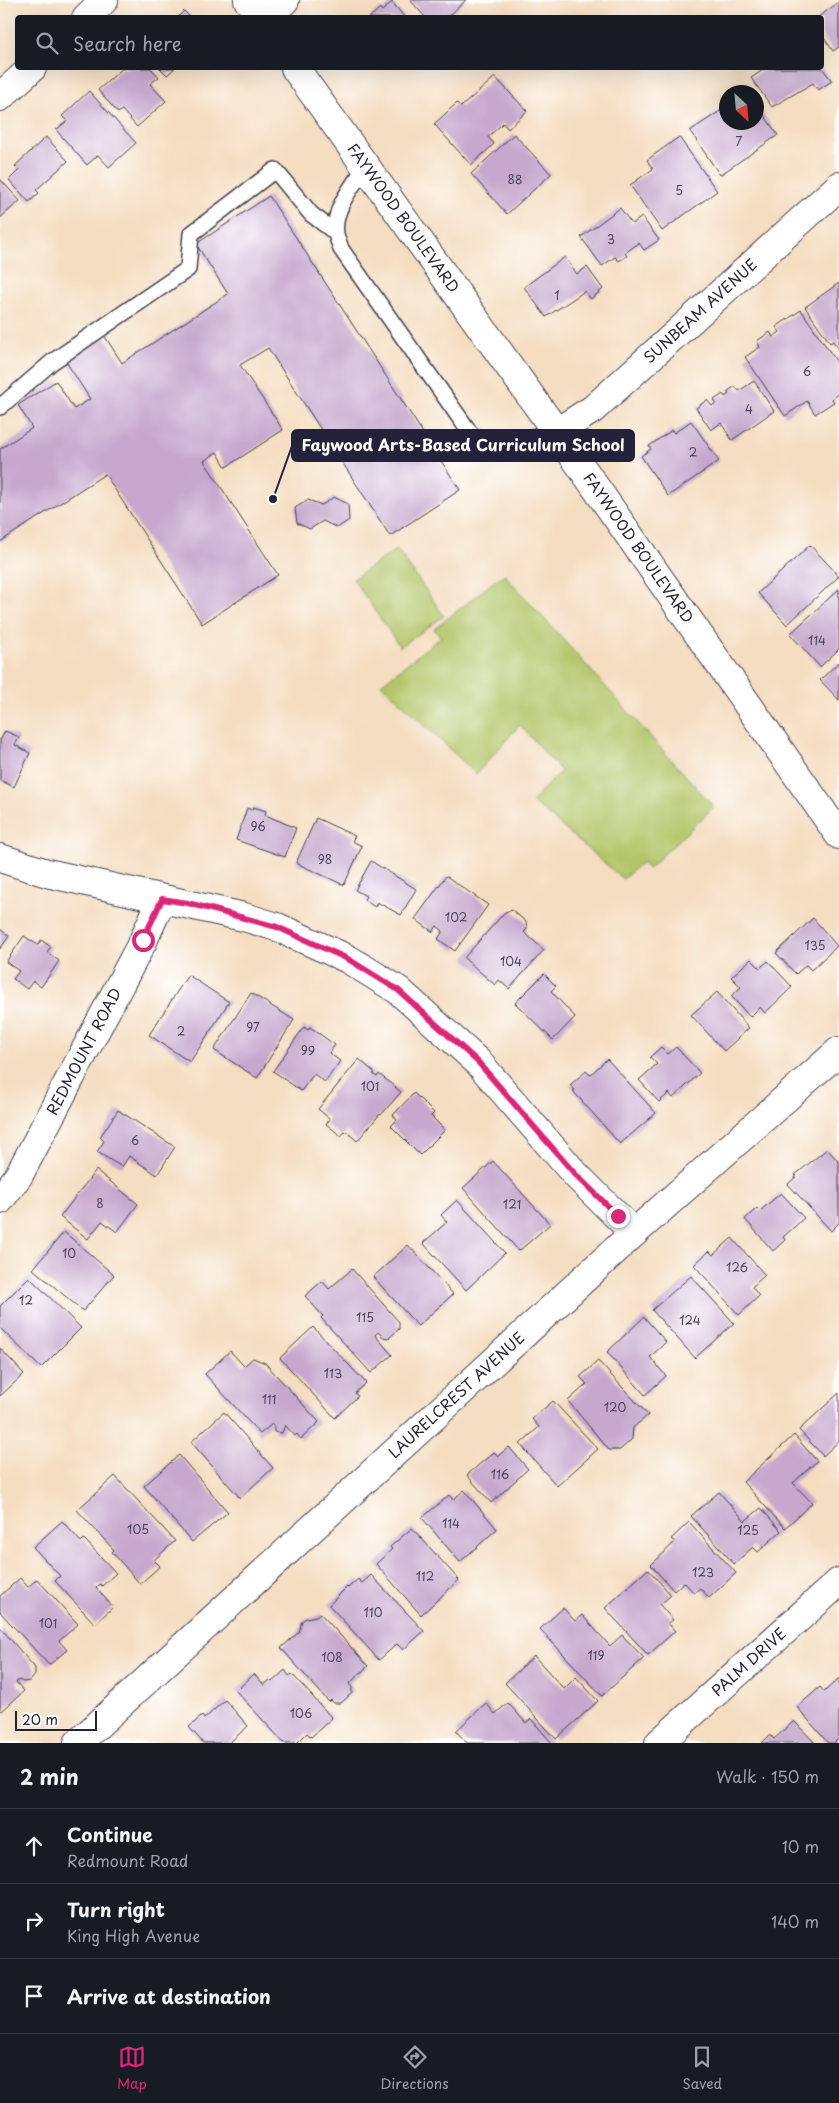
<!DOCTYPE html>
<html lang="en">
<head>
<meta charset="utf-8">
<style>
	body { margin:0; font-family:"Playpen Sans",sans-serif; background:#242831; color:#f1f3f6 }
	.compass { position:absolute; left:719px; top:85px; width:45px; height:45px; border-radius:50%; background:#171b24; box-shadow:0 5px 20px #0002; rotate:154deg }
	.scale { position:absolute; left:15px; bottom:12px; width:82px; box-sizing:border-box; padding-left:5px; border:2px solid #22223b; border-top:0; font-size:14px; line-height:18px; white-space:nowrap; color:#22223b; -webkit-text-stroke:4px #fff; paint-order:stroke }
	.stop { position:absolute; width:15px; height:15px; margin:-11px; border:4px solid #db2777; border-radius:50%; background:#fff }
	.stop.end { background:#db2777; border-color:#fff; box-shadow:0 1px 5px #0008 }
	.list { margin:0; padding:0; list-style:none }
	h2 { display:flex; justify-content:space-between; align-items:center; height:65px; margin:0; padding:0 20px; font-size:21px }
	h2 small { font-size:16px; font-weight:400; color:#9ea1a6 }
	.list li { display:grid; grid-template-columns:32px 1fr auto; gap:15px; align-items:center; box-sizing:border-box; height:75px; padding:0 20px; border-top:1px solid #363941 }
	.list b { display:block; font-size:19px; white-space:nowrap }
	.list p { margin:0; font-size:16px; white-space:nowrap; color:#9ea1a6 }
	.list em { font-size:16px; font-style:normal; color:#9ea1a6 }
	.icon { flex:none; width:28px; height:28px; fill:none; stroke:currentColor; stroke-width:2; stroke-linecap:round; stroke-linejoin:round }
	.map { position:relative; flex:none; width:839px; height:1743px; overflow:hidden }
	.search { position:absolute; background:#171b24; box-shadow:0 5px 20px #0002; left:15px; right:15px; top:15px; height:55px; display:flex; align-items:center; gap:12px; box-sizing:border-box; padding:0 18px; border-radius:5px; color:#9ea1a6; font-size:19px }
	.sheet { height:290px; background:#171b24 }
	nav { display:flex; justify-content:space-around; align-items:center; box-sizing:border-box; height:70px; border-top:1px solid #363941; background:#171b24; font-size:14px; color:#9ea1a6 }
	nav a { display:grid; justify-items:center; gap:2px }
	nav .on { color:#db2777 }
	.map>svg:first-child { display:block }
</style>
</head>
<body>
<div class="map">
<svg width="839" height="1743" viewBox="0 0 839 1743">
	<rect width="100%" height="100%" fill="#fff"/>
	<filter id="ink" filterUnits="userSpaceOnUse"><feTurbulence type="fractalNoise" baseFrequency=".02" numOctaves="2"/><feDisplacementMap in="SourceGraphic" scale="10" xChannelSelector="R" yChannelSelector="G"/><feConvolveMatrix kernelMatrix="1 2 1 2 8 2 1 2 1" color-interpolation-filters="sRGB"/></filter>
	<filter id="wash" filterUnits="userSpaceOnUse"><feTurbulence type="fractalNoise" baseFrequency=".0096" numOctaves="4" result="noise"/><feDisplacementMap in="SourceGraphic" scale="20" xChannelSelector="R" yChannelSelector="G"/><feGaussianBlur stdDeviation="1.12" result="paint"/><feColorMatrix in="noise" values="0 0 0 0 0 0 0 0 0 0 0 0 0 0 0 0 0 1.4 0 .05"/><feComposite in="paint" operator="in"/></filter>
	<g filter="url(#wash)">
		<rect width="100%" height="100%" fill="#f4ddc0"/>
		<!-- green -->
		<path fill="#b2c669" stroke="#6a7452" d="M 397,549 L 444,616 L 400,647 L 353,579 Z
			M 504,574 L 714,807 L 648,869 L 642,862 L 623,879 L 532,801 L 561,771 L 520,725 L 476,774 L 381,684 L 441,637 L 434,629 Z"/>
		<g id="blocks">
			<!-- building -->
			<path fill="#c6a8ce" d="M 410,0 L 466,0 L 447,18 L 426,18 Z
				M 392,2 L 405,18 L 369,18 L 380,8 L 382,11 Z
				M 839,2 L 839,47 L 833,51 L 822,35 L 822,18 L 817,18 Z
				M 184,11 L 191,18 L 177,18 Z
				M 123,68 L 151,68 L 159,77 L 150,84 L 166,101 L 137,127 L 122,110 L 118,113 L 98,90 Z
				M 160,68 L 175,68 L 167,75 Z
				M 766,68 L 822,68 L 832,81 L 818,90 L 813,83 L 772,107 L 751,78 Z
				M 495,77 L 527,111 L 508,129 L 503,123 L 488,137 L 494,144 L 471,165 L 434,124 L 457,103 L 461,107 Z
				M 89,91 L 136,143 L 109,167 L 98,155 L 87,165 L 56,130 L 67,121 L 62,116 Z
				M 756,104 L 778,135 L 720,175 L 690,131 L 726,107 L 726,122 L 756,122 Z
				M 514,134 L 551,174 L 507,214 L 471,174 Z
				M 46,137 L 68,161 L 36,190 L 39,193 L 29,202 L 9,180 L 19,170 L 15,166 Z
				M 679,137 L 717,191 L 662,231 L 630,185 L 653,169 L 647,160 Z
				M 0,179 L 20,201 L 0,218 Z
				M 269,196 L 460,490 L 390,536 L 268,348 L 240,365 L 283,430 L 226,467 L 217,452 L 204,461 L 278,575 L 202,624 L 105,474 L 0,542 L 0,449 L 32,428 L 18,405 L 56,381 L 74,409 L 90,399 L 65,360 L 104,335 L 122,363 L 228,294 L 196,244 Z
				M 620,208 L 632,224 L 642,217 L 659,240 L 644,250 L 639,243 L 625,253 L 627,256 L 619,261 L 615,257 L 602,266 L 581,237 Z
				M 565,257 L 577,274 L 587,267 L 603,289 L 591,299 L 585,291 L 546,317 L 524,287 Z
				M 839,283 L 839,349 L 833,341 L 830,343 L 805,307 Z
				M 801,310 L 839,365 L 839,394 L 832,399 L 834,402 L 815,414 L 807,401 L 785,416 L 745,357 L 760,347 L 757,341 L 770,332 L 773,337 L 780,332 L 776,327 Z
				M 754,381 L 774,411 L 732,440 L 721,423 L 711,430 L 696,408 L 707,400 L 712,406 L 716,403 L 714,400 L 723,394 L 725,397 L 729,394 L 727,392 L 735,386 L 739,391 Z
				M 691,421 L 719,461 L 668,496 L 641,456 L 651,449 L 649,446 L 672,430 L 674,433 Z
				M 334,497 L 348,504 L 349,520 L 337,528 L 323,521 L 310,529 L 297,523 L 295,508 L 308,500 L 322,505 Z
				M 810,545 L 839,576 L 787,625 L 758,593 Z
				M 839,589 L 839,649 L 820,667 L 790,634 Z
				M 839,662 L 839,700 L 820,680 Z
				M 5,731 L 19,737 L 15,745 L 30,753 L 14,787 L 0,780 L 0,739 L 1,739 Z
				M 253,807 L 266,811 L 265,815 L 296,828 L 285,857 L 236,840 L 247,808 L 252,810 Z
				M 316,818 L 355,836 L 352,841 L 362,846 L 344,885 L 296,863 Z
				M 371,861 L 416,889 L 401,915 L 377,902 L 375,907 L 364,900 L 366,896 L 355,890 Z
				M 446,876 L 488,905 L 455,951 L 438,939 L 443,931 L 437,926 L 433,932 L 415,919 Z
				M 512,910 L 526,922 L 527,929 L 524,932 L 544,950 L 509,989 L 499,980 L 495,985 L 464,958 L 505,912 Z
				M 813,918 L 837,946 L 811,970 L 806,965 L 796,974 L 776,953 Z
				M 0,929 L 9,936 L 0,949 Z
				M 24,936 L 38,945 L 41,940 L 51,947 L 47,952 L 59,961 L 41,987 L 33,981 L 27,989 L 13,979 L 19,971 L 6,962 Z
				M 751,959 L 760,968 L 768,961 L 792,987 L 765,1013 L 760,1007 L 750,1017 L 731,996 L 741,987 L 731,977 Z
				M 544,974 L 556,986 L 551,991 L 575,1017 L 553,1040 L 515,1003 Z
				M 188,975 L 229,1002 L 190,1062 L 149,1035 Z
				M 717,992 L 749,1028 L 724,1051 L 691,1015 Z
				M 251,993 L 294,1020 L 257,1078 L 214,1050 Z
				M 304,1027 L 308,1030 L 310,1027 L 335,1045 L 329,1053 L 340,1061 L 325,1082 L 314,1074 L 301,1091 L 273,1071 Z
				M 661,1047 L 668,1054 L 676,1047 L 700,1073 L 673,1098 L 669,1093 L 659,1102 L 639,1080 L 657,1064 L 650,1057 Z
				M 359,1059 L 375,1073 L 373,1074 L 377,1077 L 379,1074 L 401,1092 L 381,1115 L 380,1114 L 357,1141 L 346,1131 L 341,1136 L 326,1124 L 330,1119 L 318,1109 Z
				M 607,1059 L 656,1113 L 620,1144 L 573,1091 L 575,1090 L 570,1085 L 586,1071 L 590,1075 Z
				M 414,1093 L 434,1113 L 431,1116 L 445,1130 L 420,1155 L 391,1126 L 397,1120 L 393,1115 Z
				M 118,1110 L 175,1147 L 157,1175 L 129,1156 L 122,1167 L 97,1152 L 104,1141 L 100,1137 Z
				M 827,1149 L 839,1162 L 839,1223 L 831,1231 L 788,1184 L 797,1176 L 795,1175 Z
				M 493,1161 L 550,1224 L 519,1251 L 463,1188 Z
				M 96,1170 L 138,1204 L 117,1232 L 102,1221 L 88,1239 L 60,1217 Z
				M 781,1193 L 804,1218 L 783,1237 L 785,1240 L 773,1251 L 745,1219 L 757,1208 L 760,1211 Z
				M 457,1200 L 505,1253 L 466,1290 L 423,1243 L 447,1222 L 441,1215 Z
				M 64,1232 L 114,1275 L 83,1311 L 33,1269 Z
				M 732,1238 L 765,1275 L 752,1287 L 759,1296 L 739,1315 L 694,1265 L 709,1251 L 713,1255 Z
				M 408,1245 L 453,1294 L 418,1326 L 373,1277 Z
				M 352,1269 L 399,1322 L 399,1329 L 389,1338 L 383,1337 L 378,1332 L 375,1335 L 392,1355 L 371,1373 L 321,1318 L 323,1316 L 305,1296 L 322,1281 L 329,1289 Z
				M 691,1276 L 734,1323 L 695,1358 L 652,1310 Z
				M 29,1277 L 81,1328 L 41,1368 L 0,1328 L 0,1306 Z
				M 644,1317 L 666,1342 L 650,1357 L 666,1376 L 645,1395 L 607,1352 Z
				M 313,1327 L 366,1383 L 355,1393 L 358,1396 L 335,1418 L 280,1358 Z
				M 0,1348 L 24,1374 L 0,1396 Z
				M 230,1351 L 244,1366 L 253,1358 L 265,1363 L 319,1422 L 301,1439 L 297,1434 L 295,1436 L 285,1425 L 282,1433 L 274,1432 L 274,1427 L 272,1424 L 260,1434 L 205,1374 Z
				M 598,1361 L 648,1415 L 633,1428 L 632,1439 L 620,1450 L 609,1450 L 568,1401 L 587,1384 L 580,1377 Z
				M 839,1393 L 839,1441 L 823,1456 L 799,1430 Z
				M 553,1401 L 598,1449 L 557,1486 L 520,1444 L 539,1427 L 532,1419 Z
				M 224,1412 L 273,1468 L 240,1498 L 191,1442 Z
				M 794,1435 L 817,1461 L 793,1483 L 812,1503 L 785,1528 L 743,1482 Z
				M 509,1447 L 528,1469 L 491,1503 L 467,1475 L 494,1452 L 498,1456 Z
				M 179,1455 L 228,1512 L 192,1542 L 144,1486 Z
				M 115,1476 L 175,1541 L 154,1560 L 160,1566 L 140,1584 L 112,1552 L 114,1550 L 77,1510 Z
				M 464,1490 L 497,1529 L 460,1562 L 422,1518 L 449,1495 L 453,1500 Z
				M 719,1492 L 745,1521 L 761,1508 L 781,1531 L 758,1552 L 753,1547 L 734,1564 L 691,1516 Z
				M 62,1521 L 81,1542 L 84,1539 L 116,1573 L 102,1586 L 100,1584 L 96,1588 L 113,1607 L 95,1624 L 55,1581 L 60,1576 L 33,1547 Z
				M 689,1522 L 736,1573 L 709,1598 L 700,1588 L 694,1593 L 684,1582 L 674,1591 L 651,1565 L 675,1542 L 671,1539 Z
				M 412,1528 L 459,1580 L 421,1615 L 376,1564 L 392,1549 L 390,1547 Z
				M 648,1569 L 671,1595 L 660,1605 L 673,1620 L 668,1623 L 675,1631 L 648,1655 L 605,1608 Z
				M 371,1575 L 424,1631 L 403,1650 L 397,1644 L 379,1660 L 329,1605 L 347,1587 L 348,1588 L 358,1579 L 362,1583 Z
				M 20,1578 L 28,1587 L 37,1579 L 78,1624 L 59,1641 L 67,1650 L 49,1665 L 0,1612 L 0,1596 Z
				M 563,1608 L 575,1621 L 582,1615 L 610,1646 L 622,1635 L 644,1658 L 602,1696 L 540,1629 Z
				M 320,1613 L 368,1666 L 349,1684 L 352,1687 L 352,1693 L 341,1703 L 334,1703 L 331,1700 L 329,1702 L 281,1648 L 299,1632 L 302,1621 L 306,1618 L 316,1616 Z
				M 0,1627 L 35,1668 L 35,1675 L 30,1681 L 23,1682 L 19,1680 L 16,1682 L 24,1691 L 2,1711 L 0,1709 Z
				M 534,1656 L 564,1689 L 576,1677 L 598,1701 L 556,1739 L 505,1683 Z
				M 285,1670 L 289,1676 L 292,1674 L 332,1718 L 311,1737 L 307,1733 L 297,1743 L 284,1743 L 236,1691 L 254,1674 L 264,1685 L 270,1680 L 272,1682 Z
				M 839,1678 L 839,1738 L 834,1743 L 828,1743 L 797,1707 L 820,1687 L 824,1692 Z
				M 225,1700 L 248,1726 L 229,1743 L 203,1743 L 189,1727 L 202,1716 L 204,1719 Z
				M 486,1703 L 495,1714 L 508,1703 L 526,1723 L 531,1719 L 552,1743 L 467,1743 L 456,1731 Z
				M 794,1721 L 815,1743 L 762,1743 L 770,1735 L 774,1739 Z"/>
		</g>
	</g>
	<g filter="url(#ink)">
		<use href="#blocks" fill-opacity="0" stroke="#423e4f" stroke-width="1"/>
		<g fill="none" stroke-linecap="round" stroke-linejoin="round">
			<!-- service casing -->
			<g stroke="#423e4f" stroke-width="18">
				<path id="service" d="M 367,165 C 354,184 332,209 336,234 C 337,239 340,244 341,249 L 471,434 L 493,445 L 557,432
					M 0,407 L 52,362 L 188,269 L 191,234 L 275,170 L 311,214 L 336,233"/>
			</g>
			<!-- minor casing -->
			<g stroke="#423e4f" stroke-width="30">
				<g id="minor">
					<path d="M 248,0 L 261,18"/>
					<path d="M 86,18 L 104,0"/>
					<path d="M 266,18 L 285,0"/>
					<path id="s1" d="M 295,68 L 575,458 L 839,835"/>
					<path d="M 0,97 L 32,68"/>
					<path id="s2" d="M 557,432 L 593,409 L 839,186"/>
					<path d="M 0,858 L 47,873 L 244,917 L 277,927 L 348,959 L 398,990 L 478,1062 L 575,1174 L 634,1233"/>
					<path id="s3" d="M 0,1200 L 19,1175 L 143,941 L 162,899"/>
					<path id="s4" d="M 78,1743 L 634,1233 L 839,1051"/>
					<path id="s5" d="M 659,1743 L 839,1582"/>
				</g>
			</g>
			<!-- service -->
			<use href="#service" stroke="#fff" stroke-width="15"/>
			<!-- minor -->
			<use href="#minor" stroke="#fff" stroke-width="28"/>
		</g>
	</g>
	<g fill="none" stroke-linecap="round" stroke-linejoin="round" filter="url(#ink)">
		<!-- route -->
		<path stroke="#db2777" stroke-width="6" d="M 143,940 L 162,899 L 188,903 L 277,927 L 348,959 L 398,990 L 478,1062 L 575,1174 L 618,1216"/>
	</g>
	<g text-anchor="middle" stroke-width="4" stroke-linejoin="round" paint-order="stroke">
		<!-- number labels -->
		<g font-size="12" fill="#4b4460">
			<text x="739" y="146">7</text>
			<text x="515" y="184">88</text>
			<text x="679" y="195">5</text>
			<text x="611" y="244">3</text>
			<text x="557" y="300">1</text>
			<text x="807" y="376">6</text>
			<text x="749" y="414">4</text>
			<text x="693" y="457">2</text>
			<text x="817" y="645">114</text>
			<text x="258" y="831">96</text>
			<text x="325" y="864">98</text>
			<text x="456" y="922">102</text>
			<text x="815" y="950">135</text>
			<text x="511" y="966">104</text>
			<text x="253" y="1032">97</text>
			<text x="181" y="1036">2</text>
			<text x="308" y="1055">99</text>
			<text x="370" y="1091">101</text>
			<text x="135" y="1145">6</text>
			<text x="100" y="1208">8</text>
			<text x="512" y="1209">121</text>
			<text x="69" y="1258">10</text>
			<text x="737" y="1272">126</text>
			<text x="26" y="1305">12</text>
			<text x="365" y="1322">115</text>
			<text x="690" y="1325">124</text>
			<text x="333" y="1378">113</text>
			<text x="269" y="1404">111</text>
			<text x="615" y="1412">120</text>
			<text x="500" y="1479">116</text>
			<text x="451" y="1528">114</text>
			<text x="138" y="1534">105</text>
			<text x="748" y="1535">125</text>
			<text x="703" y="1577">123</text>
			<text x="425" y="1581">112</text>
			<text x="373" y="1617">110</text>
			<text x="48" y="1628">101</text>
			<text x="596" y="1660">119</text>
			<text x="332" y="1662">108</text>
			<text x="301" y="1718">106</text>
		</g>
		<!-- street labels -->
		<g font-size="15" fill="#22223b" stroke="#fff">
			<text dy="5" stroke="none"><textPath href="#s1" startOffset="185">FAYWOOD BOULEVARD</textPath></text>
			<text dy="5" stroke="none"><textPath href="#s2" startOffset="188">SUNBEAM AVENUE</textPath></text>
			<text dy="5" stroke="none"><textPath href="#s1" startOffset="590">FAYWOOD BOULEVARD</textPath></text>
			<text dy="5" stroke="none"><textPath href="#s3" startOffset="171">REDMOUNT ROAD</textPath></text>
			<text dy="5" stroke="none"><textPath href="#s4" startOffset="514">LAURELCREST AVENUE</textPath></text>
			<text dy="5" stroke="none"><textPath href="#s5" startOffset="121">PALM DRIVE</textPath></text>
		</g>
	</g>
	<!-- callouts -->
	<path fill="none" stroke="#22223b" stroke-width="2" d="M273 499L292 446"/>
	<circle fill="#22223b" stroke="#fff" stroke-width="2" cx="273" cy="499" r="5"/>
	<rect fill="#22223b" stroke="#22223b" stroke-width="2" x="292" y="430" width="342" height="31" rx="5"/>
	<g font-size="16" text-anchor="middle" font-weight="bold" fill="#fff">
		<text x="463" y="451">Faywood Arts-Based Curriculum School</text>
	</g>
</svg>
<svg class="compass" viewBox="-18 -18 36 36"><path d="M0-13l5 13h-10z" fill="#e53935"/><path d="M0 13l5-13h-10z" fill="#9ea1a6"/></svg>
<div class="scale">20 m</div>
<div class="stop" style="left:143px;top:940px"></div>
<div class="stop end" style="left:618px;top:1216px"></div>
<div class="search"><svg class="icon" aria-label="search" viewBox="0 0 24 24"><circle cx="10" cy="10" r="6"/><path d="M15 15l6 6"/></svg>Search here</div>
</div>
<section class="sheet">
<h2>2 min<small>Walk · 150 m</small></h2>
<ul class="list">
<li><svg class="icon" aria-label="ahead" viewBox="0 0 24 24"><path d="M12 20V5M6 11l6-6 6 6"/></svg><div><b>Continue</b><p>Redmount Road</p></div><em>10 m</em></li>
<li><svg class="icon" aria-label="right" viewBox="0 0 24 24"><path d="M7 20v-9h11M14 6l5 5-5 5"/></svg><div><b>Turn right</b><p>King High Avenue</p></div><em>140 m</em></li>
<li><svg class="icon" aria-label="arrive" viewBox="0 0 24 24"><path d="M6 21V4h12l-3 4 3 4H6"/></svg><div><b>Arrive at destination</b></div></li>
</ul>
</section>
<nav>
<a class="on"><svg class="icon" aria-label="map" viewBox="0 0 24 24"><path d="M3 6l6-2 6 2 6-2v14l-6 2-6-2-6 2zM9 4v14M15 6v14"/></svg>Map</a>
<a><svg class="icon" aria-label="directions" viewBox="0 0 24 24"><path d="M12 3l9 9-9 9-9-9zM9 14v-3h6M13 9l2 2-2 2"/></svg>Directions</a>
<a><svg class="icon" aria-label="saved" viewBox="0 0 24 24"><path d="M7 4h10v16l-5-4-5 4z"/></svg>Saved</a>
</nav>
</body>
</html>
